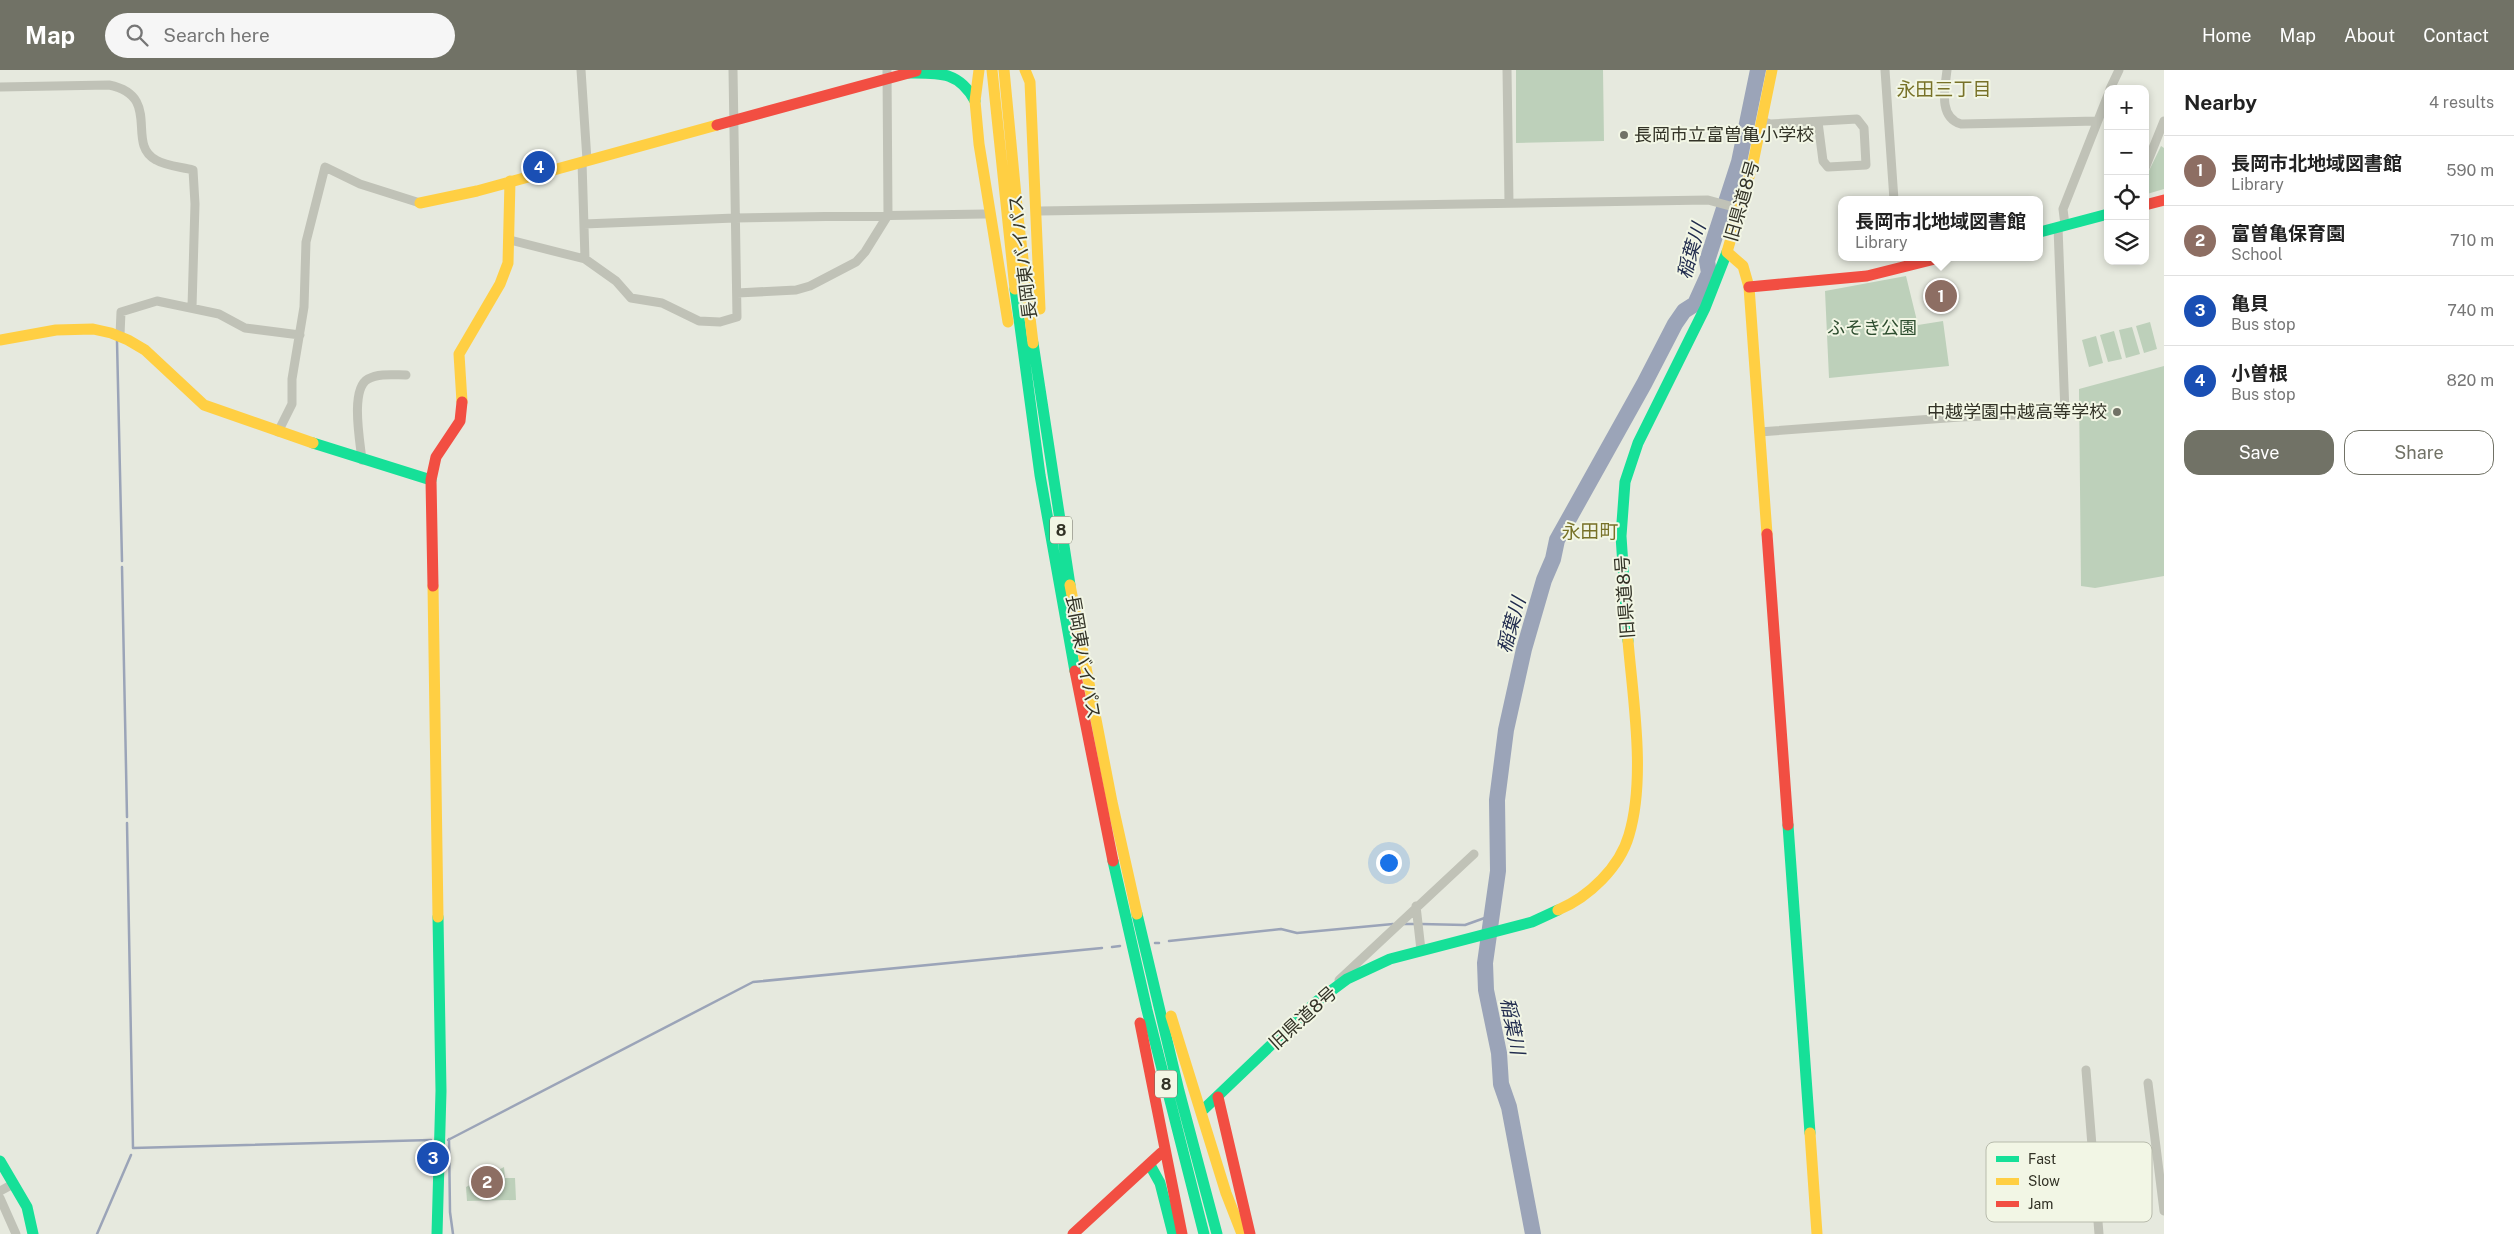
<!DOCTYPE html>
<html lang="en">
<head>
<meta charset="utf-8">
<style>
	body { margin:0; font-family:"Public Sans","Noto Sans JP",sans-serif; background:#f6f6f6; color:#222 }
	.controls { position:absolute; right:15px; top:15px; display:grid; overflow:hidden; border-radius:10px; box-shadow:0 2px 8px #0003 }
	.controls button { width:45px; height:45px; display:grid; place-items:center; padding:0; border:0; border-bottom:1px solid #e0e0e0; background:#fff; color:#222; font:25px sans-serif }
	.you { position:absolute; left:1388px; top:792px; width:18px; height:18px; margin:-12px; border:4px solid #fff; border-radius:50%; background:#1a73e8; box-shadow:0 0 0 8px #1a73e833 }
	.badge { display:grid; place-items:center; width:32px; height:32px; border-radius:50%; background:#717266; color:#fff; font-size:16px; font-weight:700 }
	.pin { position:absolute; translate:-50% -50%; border:2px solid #fff; box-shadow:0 1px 5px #0006 }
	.popup { position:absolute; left:1838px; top:126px; width:205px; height:65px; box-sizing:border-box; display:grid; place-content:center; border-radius:10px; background:#fff; filter:drop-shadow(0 1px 4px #0005); font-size:16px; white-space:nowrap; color:#767676 }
	.popup b { font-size:19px; color:#222 }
	.popup::after { content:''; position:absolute; left:50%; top:100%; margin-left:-10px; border:10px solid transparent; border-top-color:#fff }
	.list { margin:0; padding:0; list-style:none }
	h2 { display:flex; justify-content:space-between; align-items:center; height:65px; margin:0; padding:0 20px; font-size:21px }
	h2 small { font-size:16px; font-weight:400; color:#767676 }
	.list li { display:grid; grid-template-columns:32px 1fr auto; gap:15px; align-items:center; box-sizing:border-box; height:70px; padding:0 20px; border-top:1px solid #e0e0e0 }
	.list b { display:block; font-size:19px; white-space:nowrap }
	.list p { margin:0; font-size:16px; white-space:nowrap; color:#767676 }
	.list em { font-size:16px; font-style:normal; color:#767676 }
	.actions { display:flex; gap:10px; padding:15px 20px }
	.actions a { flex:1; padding:11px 0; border:1px solid #717266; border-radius:15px; text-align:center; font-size:18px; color:#717266 }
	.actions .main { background:#717266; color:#fff }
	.icon { flex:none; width:28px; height:28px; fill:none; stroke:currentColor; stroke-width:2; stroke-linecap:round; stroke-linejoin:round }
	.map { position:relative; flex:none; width:2164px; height:1164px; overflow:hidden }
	header { display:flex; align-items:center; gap:30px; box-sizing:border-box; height:70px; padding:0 25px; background:#717266; color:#fff }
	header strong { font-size:24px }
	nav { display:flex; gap:28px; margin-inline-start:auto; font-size:18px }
	.search { width:350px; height:45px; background:#f6f6f6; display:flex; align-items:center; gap:12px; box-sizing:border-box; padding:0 18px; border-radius:28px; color:#767676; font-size:19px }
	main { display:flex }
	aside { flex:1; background:#fff }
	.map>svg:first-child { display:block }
</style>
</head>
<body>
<header>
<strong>Map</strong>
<div class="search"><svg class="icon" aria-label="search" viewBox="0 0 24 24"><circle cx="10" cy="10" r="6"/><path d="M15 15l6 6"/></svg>Search here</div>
<nav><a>Home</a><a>Map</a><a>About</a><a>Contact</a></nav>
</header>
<main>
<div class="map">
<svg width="2164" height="1164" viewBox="0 0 2164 1164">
	<rect width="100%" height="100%" fill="#e6e9de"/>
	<!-- green -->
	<path fill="#bdd0ba" d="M 1516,0 L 1603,0 L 1604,71 L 1516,73 Z
		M 2161,76 L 2164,78 L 2164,119 L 2147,124 L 2145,109 Z
		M 1906,206 L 1918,255 L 1943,251 L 1949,296 L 1829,308 L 1825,221 Z
		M 2150,252 L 2157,279 L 2144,283 L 2136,256 Z
		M 2132,257 L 2140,284 L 2126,288 L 2119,260 Z
		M 2114,261 L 2122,289 L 2108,292 L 2100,265 Z
		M 2096,266 L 2103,293 L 2089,297 L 2082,270 Z
		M 2164,296 L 2164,506 L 2095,518 L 2081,516 L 2079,319 Z
		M 504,1097 L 505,1108 L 515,1108 L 516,1130 L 467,1131 L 466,1117 Z"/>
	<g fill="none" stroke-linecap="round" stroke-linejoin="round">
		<!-- stream -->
		<path stroke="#9ba4b8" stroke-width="2.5" d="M 117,271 L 122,491
			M 122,497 L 127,747
			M 127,753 L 133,1078 L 431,1070
			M 1404,854 L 1416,854
			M 1421,854 L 1465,855 L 1493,845
			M 1169,871 L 1281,859 L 1297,863 L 1393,854
			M 1155,873 L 1159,873
			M 1112,877 L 1120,876
			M 449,1069 L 450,1142 L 453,1164
			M 448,1070 L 753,912 L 1102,878
			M 97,1164 L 131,1085"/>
		<!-- river -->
		<path stroke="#9ba4b8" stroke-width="16" d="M 1533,1164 L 1509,1037 L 1501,1014 L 1499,983 L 1486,920 L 1485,893 L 1498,801 L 1497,730 L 1506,660 L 1524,579 L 1544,510 L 1553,489 L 1557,470 L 1644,314 L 1675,254 L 1684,241 L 1695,234 L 1709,203 L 1707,191 L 1739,92 L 1758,0"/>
		<!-- street -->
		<path stroke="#c0c2b7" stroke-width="9" d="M 581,0 L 587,90
			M 1507,0 L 1509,133
			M 1885,0 L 1894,130
			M 1947,0 C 1945,18 1938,47 1961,54 L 2096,51
			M 0,17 L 109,15 C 163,26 125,74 156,90 C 166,96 182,97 193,100 L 195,134 L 192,237
			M 2110,19 L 2119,0
			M 1762,51 L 1770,54 L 1857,49 L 1864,58 L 1866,95 L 1828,97 L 1823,91 L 1818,52
			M 582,92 L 585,189
			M 2145,98 L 2164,51
			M 1040,141 L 1708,130 L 1741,139
			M 584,154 L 735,148 L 985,144
			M 2065,155 L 2063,139 L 2108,25
			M 510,170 L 585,189 L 616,211 L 631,228 L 662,233 L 699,251 L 720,252 L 737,247 L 733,0
			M 737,223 L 796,220 L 810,216 L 856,192 L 865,182 L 888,145 L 887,0
			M 120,265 L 121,242 L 157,231 L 219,244 L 245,258 L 300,265
			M 278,362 L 292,334 L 292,309 L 304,237 L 306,172 L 325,97 L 360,114 L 420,133
			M 1759,362 L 1960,347 L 2065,343 L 2058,157
			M 362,390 C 360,371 350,319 368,309 C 379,303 394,305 406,305
			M 1416,836 L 1421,880
			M 1339,910 L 1474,784
			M 2086,1000 L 2099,1164
			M 2148,1013 L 2164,1141
			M 0,1121 L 13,1114
			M 0,1128 L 16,1164"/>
		<!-- fast -->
		<path stroke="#16e098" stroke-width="11" d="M 908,3 C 939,3 959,1 975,31
			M 2040,162 L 2108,144
			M 1015,219 L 1040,405 L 1075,601
			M 1033,273 L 1070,515
			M 313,373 L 431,410
			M 1628,571 L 1621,466 L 1625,412 L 1638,373 L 1705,238 L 1727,182
			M 1788,755 L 1810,1063
			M 1113,791 L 1147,940 L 1204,1164
			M 1137,844 L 1179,1021 L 1217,1164
			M 1204,1039 L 1316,932 L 1347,909 L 1390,889 L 1532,852 L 1558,840
			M 0,1091 L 27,1137 L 33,1164
			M 1150,1095 L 1160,1113 L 1173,1164
			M 437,1164 L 441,1021 L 438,847"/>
		<!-- slow -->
		<path stroke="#ffcf43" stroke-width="11" d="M 979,0 L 975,31 L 979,74 L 1008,252
			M 992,0 L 1015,219
			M 1004,0 L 1018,147 L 1033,273
			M 1025,0 L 1030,12 L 1040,239
			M 420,133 L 477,121 L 717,55
			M 1727,182 L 1743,196 L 1749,217 L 1767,464
			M 1727,182 L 1753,93 L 1772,0
			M 0,270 L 56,260 L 93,259 L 111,263 L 128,270 L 145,280 L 204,335 L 313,373
			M 462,332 L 459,284 L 500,214 L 508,193 L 510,111
			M 1070,515 L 1112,732 L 1137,844
			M 433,516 L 438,847
			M 1558,840 C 1589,827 1620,797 1629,765 C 1646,708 1633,630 1628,571
			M 1171,946 L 1226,1123 L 1242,1164
			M 1810,1063 L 1817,1164"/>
		<!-- jam -->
		<path stroke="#f24e42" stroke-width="11" d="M 717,55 L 916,1
			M 2145,135 L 2164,130
			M 1749,217 L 1867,206 L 1943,187
			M 1767,464 L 1788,755
			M 433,516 L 431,410 L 436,387 L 460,351 L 462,332
			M 1075,601 L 1113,791
			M 1140,953 L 1182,1164
			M 1218,1027 L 1250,1164
			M 1073,1164 L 1161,1083"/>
	</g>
	<!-- markers -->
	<g fill="#717266" stroke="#f2f6e5" stroke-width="2">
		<circle cx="1624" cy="65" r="5"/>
		<circle cx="2117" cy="342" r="5"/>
	</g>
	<g text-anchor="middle" stroke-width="4" stroke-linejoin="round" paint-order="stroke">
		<!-- shield labels -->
		<g fill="#f2f6e5" stroke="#6c6d5f" stroke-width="1">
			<rect x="1050" y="446.5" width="22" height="27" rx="4"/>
			<rect x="1155" y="1000.5" width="22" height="27" rx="4"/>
		</g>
		<g font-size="16" font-weight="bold" fill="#323226">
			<text x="1061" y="466">8</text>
			<text x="1166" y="1020">8</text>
		</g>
		<!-- poi labels -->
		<g font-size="18" fill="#323226" stroke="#f2f6e5" text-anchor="start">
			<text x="1634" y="71">長岡市立富曽亀小学校</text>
			<text x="2107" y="348" text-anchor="end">中越学園中越高等学校</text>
		</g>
		<!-- street labels -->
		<g font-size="18" fill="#323226" stroke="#f2f6e5">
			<text transform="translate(1742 131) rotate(-74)" y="6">旧県道8号</text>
			<text transform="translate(1023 187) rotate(-97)" y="6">長岡東バイパス</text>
			<text transform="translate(1625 527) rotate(-94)" y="6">旧県道8号</text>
			<text transform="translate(1083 587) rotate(80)" y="6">長岡東バイパス</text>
			<text transform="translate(1303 948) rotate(-42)" y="6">旧県道8号</text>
		</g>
		<!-- park labels -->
		<g font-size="18" fill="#2d4d2f" stroke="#f2f6e5">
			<text x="1872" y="264">ふそき公園</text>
		</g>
		<!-- neighbourhood labels -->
		<g font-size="19" fill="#787228" stroke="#f2f6e5">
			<text x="1944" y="26">永田三丁目</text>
			<text x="1590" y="468">永田町</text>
		</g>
		<!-- water labels -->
		<g font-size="19" font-style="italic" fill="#212c4e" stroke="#f2f6e5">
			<text transform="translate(1691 181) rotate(-74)" y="7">稲葉川</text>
			<text transform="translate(1511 555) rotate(-74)" y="7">稲葉川</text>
			<text transform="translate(1513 956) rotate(79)" y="7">稲葉川</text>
		</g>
	</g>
	<!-- legend -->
	<rect x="1986" y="1072" width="166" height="80" rx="8" fill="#f2f6e5" stroke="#b8bbac" stroke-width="1"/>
	<rect x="1996" y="1086" width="23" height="6" fill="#16e098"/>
	<rect x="1996" y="1108" width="23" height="7" fill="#ffcf43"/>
	<rect x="1996" y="1131" width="23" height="6" fill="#f24e42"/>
	<g font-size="14" fill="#323226">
		<text x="2028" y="1094">Fast</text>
		<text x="2028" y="1116">Slow</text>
		<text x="2028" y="1139">Jam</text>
	</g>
</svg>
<div class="controls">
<button>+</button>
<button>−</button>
<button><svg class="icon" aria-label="locate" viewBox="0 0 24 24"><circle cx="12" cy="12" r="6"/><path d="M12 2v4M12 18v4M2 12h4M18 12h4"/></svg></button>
<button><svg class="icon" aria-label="layers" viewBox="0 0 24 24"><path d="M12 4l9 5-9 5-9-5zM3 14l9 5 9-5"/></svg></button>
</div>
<div class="you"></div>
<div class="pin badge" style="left:1941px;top:226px;background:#8d6e63">1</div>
<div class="popup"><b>長岡市北地域図書館</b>Library</div>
<div class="pin badge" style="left:487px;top:1112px;background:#8d6e63">2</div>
<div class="pin badge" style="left:433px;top:1088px;background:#1a4fb4">3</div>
<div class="pin badge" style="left:539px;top:97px;background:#1a4fb4">4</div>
</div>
<aside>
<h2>Nearby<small>4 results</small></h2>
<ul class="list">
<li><span class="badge" style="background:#8d6e63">1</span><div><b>長岡市北地域図書館</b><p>Library</p></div><em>590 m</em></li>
<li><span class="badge" style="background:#8d6e63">2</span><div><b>富曽亀保育園</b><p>School</p></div><em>710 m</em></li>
<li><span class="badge" style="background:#1a4fb4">3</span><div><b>亀貝</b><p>Bus stop</p></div><em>740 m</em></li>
<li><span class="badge" style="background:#1a4fb4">4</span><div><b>小曽根</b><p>Bus stop</p></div><em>820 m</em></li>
</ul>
<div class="actions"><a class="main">Save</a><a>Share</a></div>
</aside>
</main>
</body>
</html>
